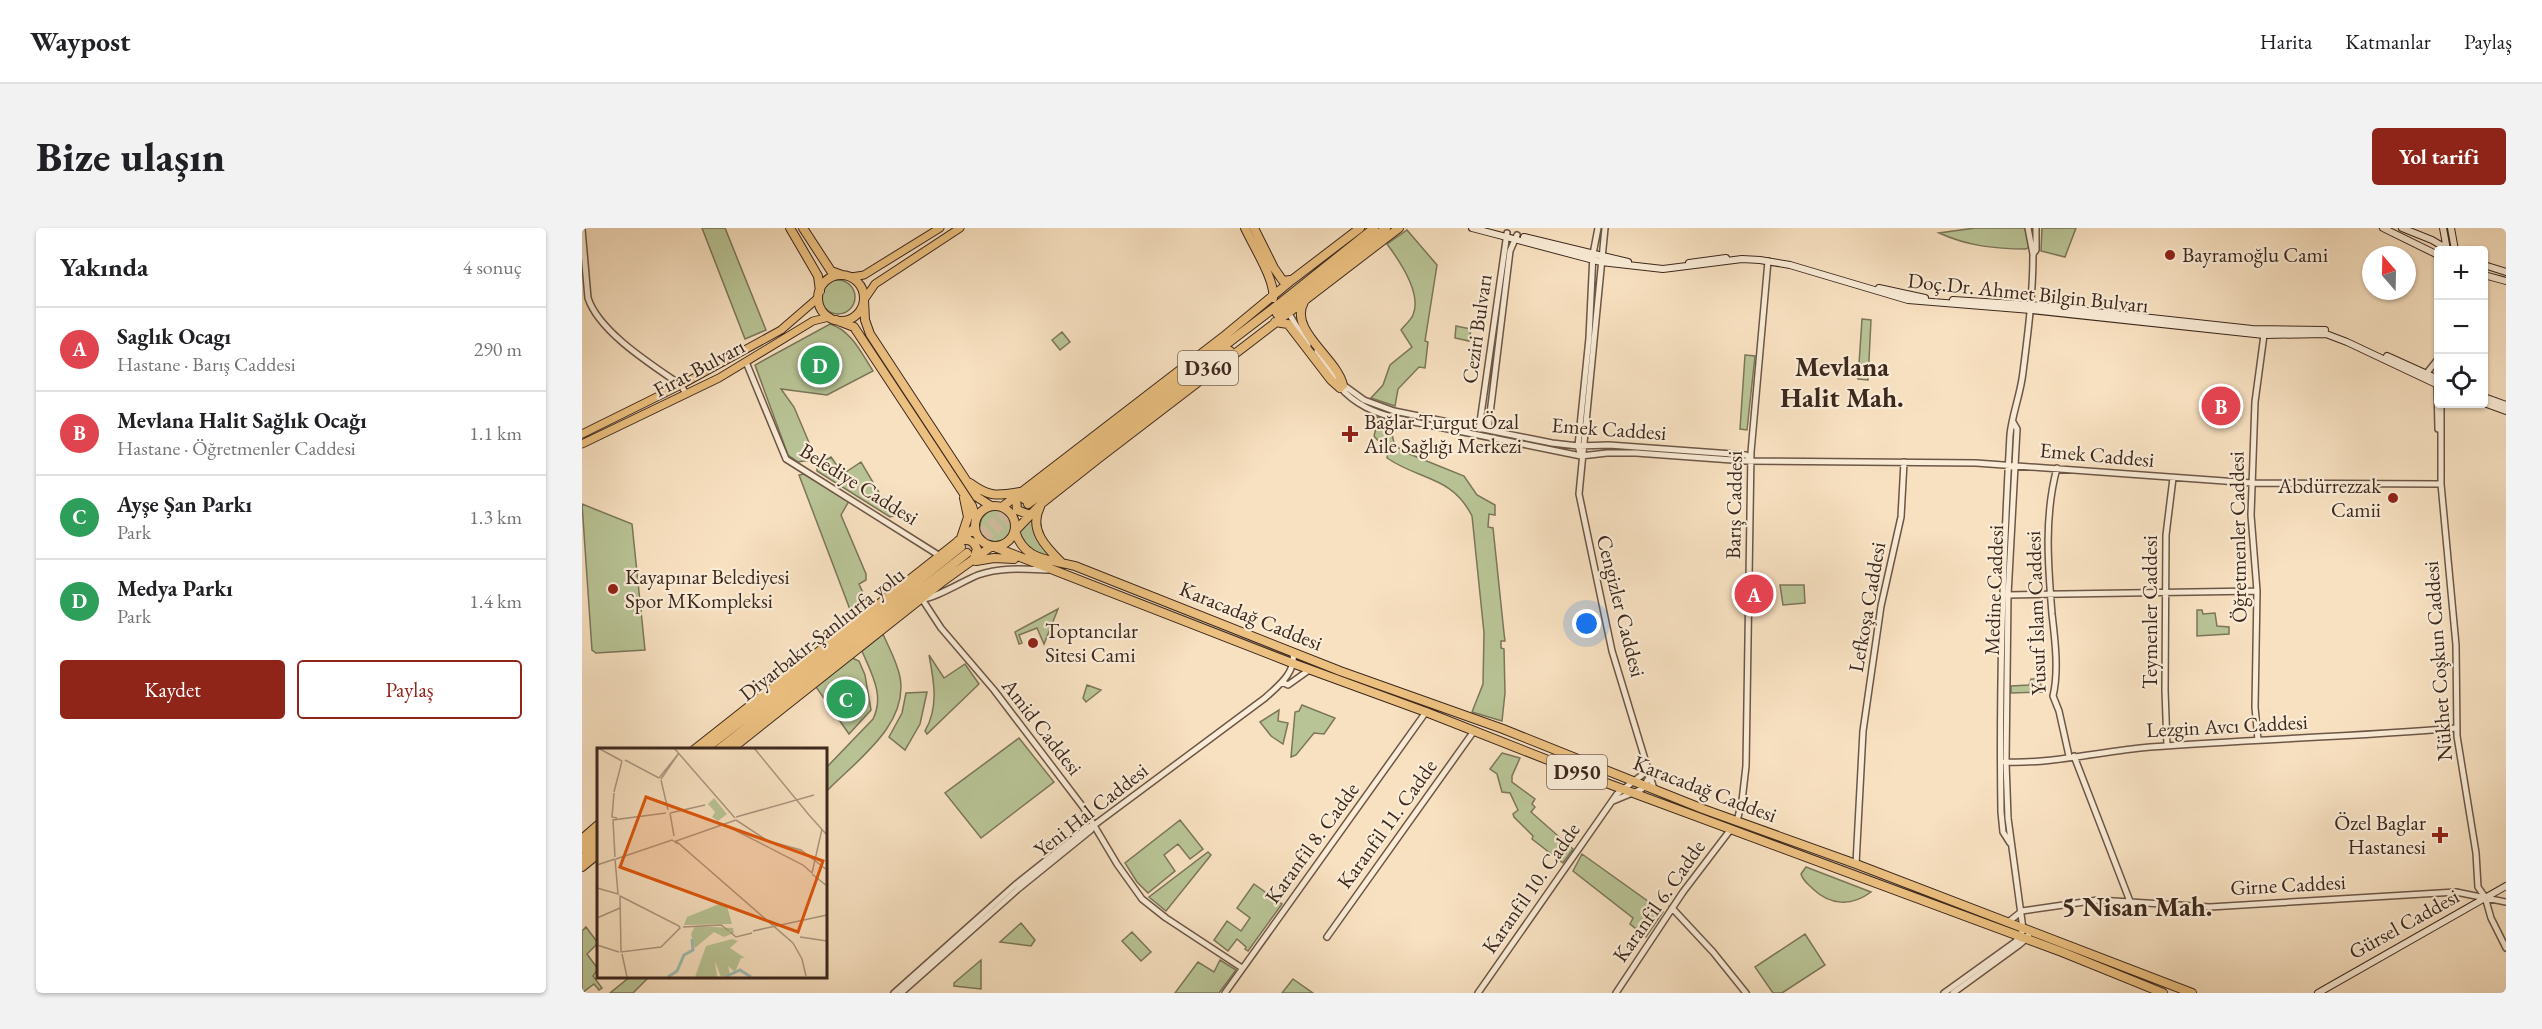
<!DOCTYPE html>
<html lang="tr">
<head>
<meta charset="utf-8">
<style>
	body { margin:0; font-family:"EB Garamond",serif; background:#f2f2f2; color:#202124 }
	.controls { position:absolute; right:18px; top:18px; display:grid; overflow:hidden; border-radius:6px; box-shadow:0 2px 4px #0004 }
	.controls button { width:54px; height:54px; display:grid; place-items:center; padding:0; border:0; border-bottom:2px solid #e0e0e0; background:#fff; color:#202124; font:30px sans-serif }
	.compass { position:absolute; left:1780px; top:18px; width:54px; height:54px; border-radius:50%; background:#fff; box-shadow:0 2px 4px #0004; rotate:340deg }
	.you { position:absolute; left:1005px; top:396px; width:21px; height:21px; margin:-15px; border:4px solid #fff; border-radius:50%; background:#1a73e8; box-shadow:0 0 0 9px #1a73e833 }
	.badge { display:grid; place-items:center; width:39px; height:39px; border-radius:50%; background:#8f2418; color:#fff; font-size:20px; font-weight:700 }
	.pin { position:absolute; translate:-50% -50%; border:3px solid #fff; box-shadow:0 2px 6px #0006 }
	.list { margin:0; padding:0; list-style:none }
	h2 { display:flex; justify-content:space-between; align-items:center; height:78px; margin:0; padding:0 24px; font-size:26px }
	h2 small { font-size:20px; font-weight:400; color:#757577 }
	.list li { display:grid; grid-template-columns:39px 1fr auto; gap:18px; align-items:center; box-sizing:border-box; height:84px; padding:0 24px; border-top:2px solid #e0e0e0 }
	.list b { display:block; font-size:22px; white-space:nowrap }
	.list p { margin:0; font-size:20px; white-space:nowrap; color:#757577 }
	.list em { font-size:20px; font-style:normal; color:#757577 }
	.actions { display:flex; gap:12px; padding:18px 24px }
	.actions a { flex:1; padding:14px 0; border:2px solid #8f2418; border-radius:6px; text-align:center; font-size:21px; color:#8f2418 }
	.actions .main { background:#8f2418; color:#fff }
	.icon { flex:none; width:33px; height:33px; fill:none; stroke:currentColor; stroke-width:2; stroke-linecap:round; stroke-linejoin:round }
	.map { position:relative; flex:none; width:1924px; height:765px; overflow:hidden; border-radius:6px }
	header { display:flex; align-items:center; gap:36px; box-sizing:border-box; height:84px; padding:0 30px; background:#fff; border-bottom:2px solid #e0e0e0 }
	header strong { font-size:28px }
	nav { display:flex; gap:33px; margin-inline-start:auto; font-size:21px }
	.intro { display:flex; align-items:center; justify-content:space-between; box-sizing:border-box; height:144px; padding:0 36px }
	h1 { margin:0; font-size:42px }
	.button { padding:15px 27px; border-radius:6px; background:#8f2418; color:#fff; font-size:21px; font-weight:700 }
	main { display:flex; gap:36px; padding:0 36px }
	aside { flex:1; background:#fff; border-radius:6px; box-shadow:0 2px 4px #0004 }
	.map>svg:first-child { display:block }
</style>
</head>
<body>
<header>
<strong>Waypost</strong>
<nav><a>Harita</a><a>Katmanlar</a><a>Paylaş</a></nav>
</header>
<div class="intro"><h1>Bize ulaşın</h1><a class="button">Yol tarifi</a></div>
<main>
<aside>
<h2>Yakında<small>4 sonuç</small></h2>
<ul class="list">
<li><span class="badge" style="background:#e0444e">A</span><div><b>Saglık Ocagı</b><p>Hastane · Barış Caddesi</p></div><em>290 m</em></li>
<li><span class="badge" style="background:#e0444e">B</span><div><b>Mevlana Halit Sağlık Ocağı</b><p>Hastane · Öğretmenler Caddesi</p></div><em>1.1 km</em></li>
<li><span class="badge" style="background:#2e9e5b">C</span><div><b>Ayşe Şan Parkı</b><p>Park</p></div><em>1.3 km</em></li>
<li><span class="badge" style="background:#2e9e5b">D</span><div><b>Medya Parkı</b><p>Park</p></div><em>1.4 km</em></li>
</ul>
<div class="actions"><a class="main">Kaydet</a><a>Paylaş</a></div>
</aside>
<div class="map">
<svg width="1924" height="765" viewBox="0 0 1924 765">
	<rect width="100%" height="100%" fill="#f8e1c1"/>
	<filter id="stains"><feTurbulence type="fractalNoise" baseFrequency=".00333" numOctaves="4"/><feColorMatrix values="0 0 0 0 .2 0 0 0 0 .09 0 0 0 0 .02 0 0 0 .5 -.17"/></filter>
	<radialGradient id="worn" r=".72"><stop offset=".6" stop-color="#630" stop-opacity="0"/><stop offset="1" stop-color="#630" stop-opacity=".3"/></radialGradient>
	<!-- green -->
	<path fill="#b9c496" stroke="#7b765a" stroke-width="1.5" d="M 120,0 L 143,0 L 184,102 L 163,111 Z
		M 1393,0 L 1443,0 L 1447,19 L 1444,21 C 1413,21 1386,18 1357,5 Z
		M 1460,0 L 1494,0 L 1483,29 L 1459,23 Z
		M 825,2 L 855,37 L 843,113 L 846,114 L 843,140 L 837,139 L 816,161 L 813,178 L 789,170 L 801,157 L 808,137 L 830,119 L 819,102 C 822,98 829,92 831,87 C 840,66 817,32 805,16 Z
		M239 69a17 17 0 1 1 34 0a17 17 0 1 1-34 0Z
		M 1280,91 L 1289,92 L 1286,152 L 1276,151 Z
		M 248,96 C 269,102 280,126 291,143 L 245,167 L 199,161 L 212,179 L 231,224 L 228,232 L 216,234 L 206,227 L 173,137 Z
		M 874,98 L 889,101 L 887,113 L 873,110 Z
		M 480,104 L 488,114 L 478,122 L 470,112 Z
		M 1163,127 L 1173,128 L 1165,202 L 1158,201 Z
		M 792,188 L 815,195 L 810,206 L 812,215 L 820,223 L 882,248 L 895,267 L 913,277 L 913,287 L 907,286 L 906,299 L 911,300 L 922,405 L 923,413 L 919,413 L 919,420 L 922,421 L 923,465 L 920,493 L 890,484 L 901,456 L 902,405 L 890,288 C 870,248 839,253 805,230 L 806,224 L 792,208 L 795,196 Z
		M 249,229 L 261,246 L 279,234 L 311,288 L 308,289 L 235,243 L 235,237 Z
		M 222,246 L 267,273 L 259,287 L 284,346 L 284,352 L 277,356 L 288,380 L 272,392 L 217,247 Z
		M 0,276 L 50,296 L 63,422 L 14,425 L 10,422 Z
		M398 298a16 16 0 1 1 32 0a16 16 0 1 1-32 0Z
		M 451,287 C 455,306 457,319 471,331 C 457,325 439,321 437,303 Z
		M 1198,357 L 1222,357 L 1223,375 L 1201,377 Z
		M 476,381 L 462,416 L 455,400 L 437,407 L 440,415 L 437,416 L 433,404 Z
		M 1615,382 L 1620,382 L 1621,386 L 1633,385 L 1635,398 L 1647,399 L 1647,406 L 1615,408 Z
		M 301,406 C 307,420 315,434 318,449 C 327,498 272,534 243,565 L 243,541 L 291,491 C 303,467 289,445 280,423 Z
		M 347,427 L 362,450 L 383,436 L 397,456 L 345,506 L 343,503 C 357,479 352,453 347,427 Z
		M 270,430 L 277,433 L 283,447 L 289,482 L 267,506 L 234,459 Z
		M 1449,451 L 1458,451 L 1460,464 L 1429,465 L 1429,458 L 1447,457 Z
		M 505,457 L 519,462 L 504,474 L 501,470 Z
		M 345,464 L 338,496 L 323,522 L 307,509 L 320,485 L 324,465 Z
		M 720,477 L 753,490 L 742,506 L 732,505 L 714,527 L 709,529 L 713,484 L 717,483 Z
		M 697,482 L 696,493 L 706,495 L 701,516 L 689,508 L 678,494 Z
		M 437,510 L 472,554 L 399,610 L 363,565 Z
		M 920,525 L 938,530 L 930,548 L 930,554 L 953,571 L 950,576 L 953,579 L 949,584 L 991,621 L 981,635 L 950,611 L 951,608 L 932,589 L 931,586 L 936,582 L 928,565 L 920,564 L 915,546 L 908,541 Z
		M 598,592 L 621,621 L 608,631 L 596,616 L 582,627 L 593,643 L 566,665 L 555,654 L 543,635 Z
		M 626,624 L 629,627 L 584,683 L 567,669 Z
		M 1000,626 L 1081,684 L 1064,709 L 1048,696 L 1051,690 L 991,643 Z
		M 1224,639 L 1289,664 C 1269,679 1248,677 1231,661 C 1226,656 1221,653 1219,646 Z
		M 672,656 L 700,676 L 666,723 L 663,721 L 664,719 L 655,711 L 646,723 L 632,712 L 645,693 L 659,703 L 668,690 L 655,680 Z
		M 439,695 L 453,712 L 449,718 L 418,714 Z
		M 4,699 L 16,715 L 5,726 L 16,741 L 11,748 L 20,760 L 17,762 L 12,756 L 0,765 L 0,703 Z
		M 550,704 L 569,724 L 559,733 L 540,713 Z
		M 1223,706 L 1243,737 L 1200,765 L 1191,765 L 1173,739 Z
		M 399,732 L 399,761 L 372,758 L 372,755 Z
		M 638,732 L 654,742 L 637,765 L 593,765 L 616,734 L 632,744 Z
		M 49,748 L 67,749 L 51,765 L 28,765 Z
		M 711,751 L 731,765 L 700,765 Z"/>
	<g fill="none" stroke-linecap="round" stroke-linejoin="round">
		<!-- trunk-tunnel -->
		<path stroke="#d3bca0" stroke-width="8" stroke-dasharray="8 4" stroke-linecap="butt" d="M 379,319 L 438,273
			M 385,325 L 446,276"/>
		<!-- tertiary casing -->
		<g stroke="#6c5647" stroke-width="8">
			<path id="tertiary" d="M 1023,0 L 997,266 L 1030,423 L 1072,561
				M 1446,0 L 1451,26 L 1454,22 L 1454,0
				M 0,1 L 6,70 C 17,104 70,137 99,157 L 104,166
				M 709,89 L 726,117
				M 735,123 L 754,149
				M 164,134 L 204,231 L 358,328
				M 1844,146 L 1856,131
				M 760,156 L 782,172 L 812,183 L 970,215 L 996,218 L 1027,217 L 1164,227 L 1169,231
				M 757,158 C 773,177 793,185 817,191 L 999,228 L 1025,225 L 1054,225 L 1164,233 L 1394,235 L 1670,255 L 1859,256
				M 1855,158 L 1856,201
				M 1859,176 L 1859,256 L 1874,417 L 1875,508 L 1894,625 L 1896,659 L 1903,669 L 1909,690 L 1924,720
				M 897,201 L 925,5
				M 906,202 L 928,23 L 935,7
				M 999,228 L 996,218 L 1007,110 L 1011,26 L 1016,0
				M 1475,240 C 1462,288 1466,337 1470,386 C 1473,412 1477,443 1471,468 L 1477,483 L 1487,528
				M 1426,367 L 1675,363
				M 340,371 L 359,400 L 412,462 L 501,579 L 535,636 L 560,671 L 584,690 L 660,740
				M 340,371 C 352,371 381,353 396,347 C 419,339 442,341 466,342
				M 700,454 L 706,457 L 727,442
				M 1676,512 L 1673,479 L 1675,363 L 1669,287 L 1673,174 L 1682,107
				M 1585,518 L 1583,462 L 1584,307 L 1591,250
				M 1492,528 L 1549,676
				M 1423,534 C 1471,536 1520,523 1568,519 C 1670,511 1773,509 1874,500
				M 1031,573 L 1060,561 L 1068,548
				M 1155,593 L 1160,573 L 1164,538 L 1169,224 L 1186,33
				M 1428,615 L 1421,604 L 1419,584 C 1417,458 1421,332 1428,207 C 1430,186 1439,165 1441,144 C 1446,105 1451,66 1451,26
				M 1274,636 L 1281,503 L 1299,378 L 1319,289 L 1322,234
				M 1090,680 L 1131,724 L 1164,765
				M 1440,683 L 1516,672 L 1628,679 L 1874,664 L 1924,674
				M 1425,695 L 1440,683
				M 745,709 L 892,503
				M 312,765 L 433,657 L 506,599 L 511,598
				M 319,765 L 435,662 L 509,602 L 511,598 L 683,470 C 696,458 714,445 711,425
				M 643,765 L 844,484
				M 896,765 L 1035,566 L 1060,547 L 1063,535
				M 1034,765 L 1101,664 L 1149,601
				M 1362,765 L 1433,714 L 1438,709 L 1441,701 L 1426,590 L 1424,534 L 1426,367 L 1435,201 L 1431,194
				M 1371,765 L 1437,717 L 1444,711 L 1448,704"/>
		</g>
		<!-- secondary casing -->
		<g stroke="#3d281e" stroke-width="8">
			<path id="secondary" d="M 890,0 L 1019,34 L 1081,41 L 1160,31 L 1178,32 L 1208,37 L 1326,72 L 1449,82 L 1682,107 L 1744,106 L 1765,114 L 1854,156
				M 1801,0 L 1856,27
				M 1820,0 L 1850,12 L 1867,22
				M 1861,0 L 1865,22
				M 1869,0 L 1873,22
				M 942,9 L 1046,34
				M 1107,35 L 1144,30
				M 1902,37 L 1924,44
				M 1902,47 L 1924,53
				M 1297,60 L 1343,70
				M 1371,72 L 1450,77 L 1670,101 L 1743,102
				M 1805,128 L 1856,151
				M 1902,169 L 1924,177
				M 1902,175 L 1924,183
				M 1736,765 L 1924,658"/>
		</g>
		<!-- primary casing -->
		<g stroke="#3d281e" stroke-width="9">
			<path id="primary" d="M 269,49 L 282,47 L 358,0
				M 282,72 L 293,56 L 378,0
				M 0,206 L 99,157 L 199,102 L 236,70
				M 0,216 L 137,150 L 231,93 L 247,89"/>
		</g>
		<!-- trunk casing -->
		<g stroke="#3d281e" stroke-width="10">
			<path id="trunk" d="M 208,0 L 236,48 L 238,63
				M 221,0 L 249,43 L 260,47
				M 663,0 C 670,16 694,53 691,70
				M 672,0 L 692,40 L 701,53 L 708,52
				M 817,0 L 517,230 L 460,275 L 433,303 C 442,333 467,331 493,338 L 758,443 L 921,501 L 1121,581 L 1274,636 L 1610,765
				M236 70a23 23 0 1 1 46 0a23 23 0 1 1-46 0Z
				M 282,72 L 283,92 L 288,106 L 395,269 L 409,278
				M 722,74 C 706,102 755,130 761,157
				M 695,86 L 804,0
				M 254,92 L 272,99 L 390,278 L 394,291
				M 693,94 L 706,96 L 749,152 L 758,160
				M 388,255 C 407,269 414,268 438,264
				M 434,269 L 435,282 L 448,287
				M 442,271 L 697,76 L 792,0
				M 446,276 L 648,123
				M393 298a20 20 0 1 1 40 0a20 20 0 1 1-40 0Z
				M 420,279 L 641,109 L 710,52 L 778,0
				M 458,279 C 446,302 465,320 480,335
				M 379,310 L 386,289 L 382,270
				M 376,313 C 385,311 391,311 395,321 L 392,330
				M 394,333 L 412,330 L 432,331
				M 112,522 L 393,300
				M 122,522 L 227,441 L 379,319
				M 136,522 L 385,325
				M 148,522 L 360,354 L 410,318 L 710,435 L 844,484 L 1027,556 L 1480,724 L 1581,765
				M 0,611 L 16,597
				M 0,620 L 16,607
				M 0,630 L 16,617
				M 0,639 L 16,626"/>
		</g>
		<!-- tertiary -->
		<use href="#tertiary" stroke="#faecd7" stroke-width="5"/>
		<!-- secondary -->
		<use href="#secondary" stroke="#faecd7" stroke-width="6"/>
		<!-- primary -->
		<use href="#primary" stroke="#ecc080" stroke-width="7"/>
		<!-- trunk -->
		<use href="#trunk" stroke="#ecc080" stroke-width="8"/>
	</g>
	<!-- markers -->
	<g fill="#8f2418" stroke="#faecd7" stroke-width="2">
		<circle cx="1588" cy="27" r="6"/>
		<path d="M765 197h6v6h6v6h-6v6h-6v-6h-6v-6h6z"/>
		<circle cx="1811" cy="270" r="6"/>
		<circle cx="31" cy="361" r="6"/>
		<circle cx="451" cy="415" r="6"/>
		<path d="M1855 598h6v6h6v6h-6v6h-6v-6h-6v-6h6z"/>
	</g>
	<g text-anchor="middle" stroke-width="4.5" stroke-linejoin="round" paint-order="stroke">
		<!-- shield labels -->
		<g fill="#faecd7" stroke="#766356" stroke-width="1.5">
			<rect x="596" y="123" width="60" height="34" rx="4.5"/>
			<rect x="965" y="527" width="60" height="34" rx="4.5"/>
		</g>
		<g font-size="20" font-weight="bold" fill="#3d281e">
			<text x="626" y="147">D360</text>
			<text x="995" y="551">D950</text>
		</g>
		<!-- poi labels -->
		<g font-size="21" fill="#3d281e" stroke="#faecd7" text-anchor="start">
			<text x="1600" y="34">Bayramoğlu Cami</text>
			<text x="782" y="201">Bağlar Turgut Özal<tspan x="782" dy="24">Aile Sağlığı Merkezi</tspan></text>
			<text x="1799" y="265" text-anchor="end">Abdürrezzak<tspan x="1799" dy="24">Camii</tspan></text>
			<text x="43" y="356">Kayapınar Belediyesi<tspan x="43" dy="24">Spor MKompleksi</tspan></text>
			<text x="463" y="410">Toptancılar<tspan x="463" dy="24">Sitesi Cami</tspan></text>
			<text x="1844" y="602" text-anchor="end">Özel Baglar<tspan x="1844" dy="24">Hastanesi</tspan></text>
		</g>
		<!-- street labels -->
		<g font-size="21" fill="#3d281e" stroke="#faecd7">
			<text transform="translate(1446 65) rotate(6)" y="7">Doç.Dr. Ahmet Bilgin Bulvarı</text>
			<text transform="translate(895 101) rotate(-82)" y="7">Ceziri Bulvarı</text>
			<text transform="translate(117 140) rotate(-28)" y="7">Fırat Bulvarı</text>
			<text transform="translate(1027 201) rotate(4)" y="7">Emek Caddesi</text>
			<text transform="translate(1515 227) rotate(5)" y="7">Emek Caddesi</text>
			<text transform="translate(277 256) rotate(32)" y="7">Belediye Caddesi</text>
			<text transform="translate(1152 277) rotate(-89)" y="7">Barış Caddesi</text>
			<text transform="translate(1656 309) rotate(-91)" y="7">Öğretmenler Caddesi</text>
			<text transform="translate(1412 362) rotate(-88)" y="7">Medine Caddesi</text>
			<text transform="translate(1039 378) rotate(76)" y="7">Cengizler Caddesi</text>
			<text transform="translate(1285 379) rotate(-80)" y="7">Lefkoşa Caddesi</text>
			<text transform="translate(1568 384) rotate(-90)" y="7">Teymenler Caddesi</text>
			<text transform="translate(1454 385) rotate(-92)" y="7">Yusuf İslam Caddesi</text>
			<text transform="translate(669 388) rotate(22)" y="7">Karacadağ Caddesi</text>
			<text transform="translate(240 406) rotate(-38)" y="7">Diyarbakır-Şanlıurfa yolu</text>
			<text transform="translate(1856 433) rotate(-94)" y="7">Nükhet Coşkun Caddesi</text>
			<text transform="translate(1645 498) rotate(-3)" y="7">Lezgin Avcı Caddesi</text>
			<text transform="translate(460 499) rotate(52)" y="7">Amid Caddesi</text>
			<text transform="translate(1123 561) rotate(21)" y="7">Karacadağ Caddesi</text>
			<text transform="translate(509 582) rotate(-38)" y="7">Yeni Hal Caddesi</text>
			<text transform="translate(805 596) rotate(-54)" y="7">Karanfil 11. Cadde</text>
			<text transform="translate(730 615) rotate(-54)" y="7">Karanfil 8. Cadde</text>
			<text transform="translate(1706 657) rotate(-3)" y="7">Girne Caddesi</text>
			<text transform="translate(949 660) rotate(-55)" y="7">Karanfil 10. Cadde</text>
			<text transform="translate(1077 673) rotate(-55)" y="7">Karanfil 6. Cadde</text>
			<text transform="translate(1822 696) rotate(-29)" y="7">Gürsel Caddesi</text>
		</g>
		<!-- district labels -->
		<g font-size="27" font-weight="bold" fill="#3d281e" stroke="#faecd7">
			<text x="1260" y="148">Mevlana<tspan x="1260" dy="31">Halit Mah.</tspan></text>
			<text x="1555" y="688">5 Nisan Mah.</text>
		</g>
	</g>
	<!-- overview -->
	<g transform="translate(15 520)">
		<rect width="230" height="230" fill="#f8e1c1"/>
		<path d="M 117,50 L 130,66 L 121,73 L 115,69 L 118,64 L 111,56 ZM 122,156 L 130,158 L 135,176 L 87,177 L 90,169 ZM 98,178 L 136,180 L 137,185 L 127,189 L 117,184 L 98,200 L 94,186 ZM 135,191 L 141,193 L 133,200 L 148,210 L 144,210 L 138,224 L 131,218 L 133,226 L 124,229 L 118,213 L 120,229 L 98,229 L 109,198 Z" fill="#b9c496"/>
		<path fill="none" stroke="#9dbeb2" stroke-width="3" d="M 71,229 L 80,223 L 87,207 L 96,202 L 95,191M 128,229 L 143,222 L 154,229"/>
		<path fill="none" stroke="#ad9780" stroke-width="1.5" d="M 1,0 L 25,13M 77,0 L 138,70M 157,0 L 212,67M 28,12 L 62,30M 62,30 L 82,5 L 64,31M 64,32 L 71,62M 17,44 L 25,13M 17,45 L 15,69 L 20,70M 73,65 L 108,57M 73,65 L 77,88M 212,67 L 230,87M 139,69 L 217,47M 139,72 L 171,93 L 204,102 L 230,122M 139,72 L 79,93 L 196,195 L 205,211 L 209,228M 126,76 L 206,117 L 215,125M 18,109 L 16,72 L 69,65M 19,111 L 75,92 L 81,96M 0,117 L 18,111M 215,125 L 225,81M 215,126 L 230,138M 0,140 L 21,146 L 18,111M 23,148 L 82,178 L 83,180 L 64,199 L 24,204 ZM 0,170 L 23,160M 86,179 L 124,177 L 132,183M 156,183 L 230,167M 133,184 L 139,189 L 155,185M 203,189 L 230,193M 0,197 L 22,204M 25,206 L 30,229"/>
		<path fill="#df570d" fill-opacity="0.15" stroke="#df570d" stroke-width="3" d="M 49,49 L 226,113 L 201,184 L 23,119 Z"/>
		<rect width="230" height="230" fill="none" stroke="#3d281e" stroke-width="3"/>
	</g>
	<rect width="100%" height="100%" filter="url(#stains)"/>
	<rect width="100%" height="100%" fill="url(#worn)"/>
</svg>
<div class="controls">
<button>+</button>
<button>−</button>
<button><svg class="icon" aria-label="locate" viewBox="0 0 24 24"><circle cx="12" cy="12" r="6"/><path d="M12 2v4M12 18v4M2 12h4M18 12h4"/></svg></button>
</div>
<svg class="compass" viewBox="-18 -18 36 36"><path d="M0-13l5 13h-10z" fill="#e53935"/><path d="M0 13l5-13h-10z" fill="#757577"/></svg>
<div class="you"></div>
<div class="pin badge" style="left:1172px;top:366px;background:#e0444e">A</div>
<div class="pin badge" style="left:1639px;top:178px;background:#e0444e">B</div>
<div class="pin badge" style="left:264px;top:471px;background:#2e9e5b">C</div>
<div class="pin badge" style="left:238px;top:137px;background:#2e9e5b">D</div>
</div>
</main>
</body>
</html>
